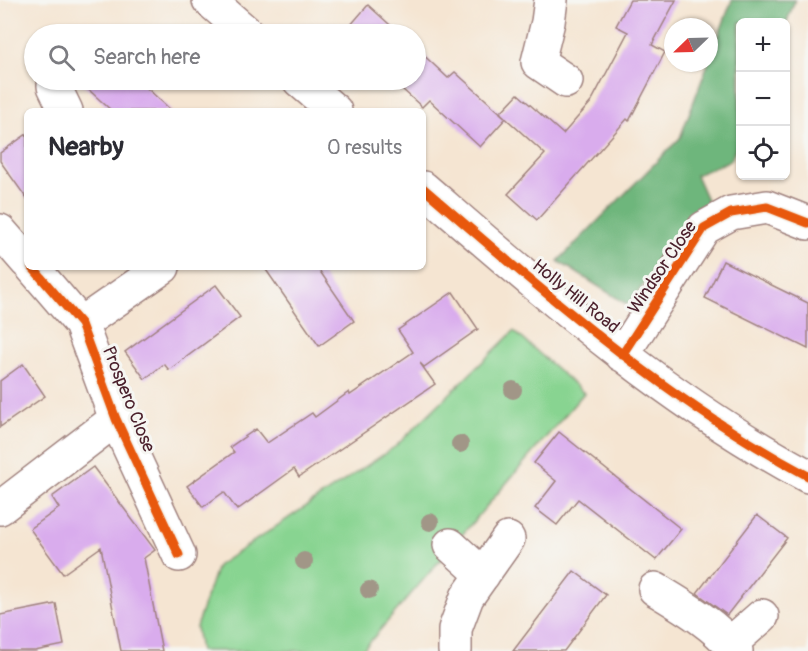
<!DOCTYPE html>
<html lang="en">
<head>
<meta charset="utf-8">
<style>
	body { margin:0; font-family:Pangolin,sans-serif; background:#f7f7f7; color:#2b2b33 }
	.controls { position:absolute; right:18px; top:18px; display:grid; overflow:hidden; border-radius:9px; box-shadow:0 2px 4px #0004 }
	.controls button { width:54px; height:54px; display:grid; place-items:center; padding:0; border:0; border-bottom:2px solid #e1e1e2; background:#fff; color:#2b2b33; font:30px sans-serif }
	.compass { position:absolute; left:664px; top:18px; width:54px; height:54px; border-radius:50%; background:#fff; box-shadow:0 2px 4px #0004; rotate:247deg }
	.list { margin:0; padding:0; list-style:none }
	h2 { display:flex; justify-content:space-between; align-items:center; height:78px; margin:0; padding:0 24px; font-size:26px }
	h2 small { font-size:20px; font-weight:400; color:#7c7c81 }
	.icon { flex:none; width:33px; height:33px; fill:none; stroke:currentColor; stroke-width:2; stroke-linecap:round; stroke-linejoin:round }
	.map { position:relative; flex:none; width:808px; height:651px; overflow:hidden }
	.search { position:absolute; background:#fff; box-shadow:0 2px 4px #0004; left:24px; top:24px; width:402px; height:66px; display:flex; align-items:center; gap:15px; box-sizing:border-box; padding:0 21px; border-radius:33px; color:#7c7c81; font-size:22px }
	.panel { position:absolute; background:#fff; box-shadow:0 2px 4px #0004; left:24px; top:108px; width:402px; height:162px; border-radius:9px }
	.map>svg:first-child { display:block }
</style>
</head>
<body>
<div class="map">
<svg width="808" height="651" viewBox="0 0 808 651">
	<rect width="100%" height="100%" fill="#f6f6f2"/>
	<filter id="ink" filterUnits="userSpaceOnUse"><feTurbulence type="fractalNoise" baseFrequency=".0167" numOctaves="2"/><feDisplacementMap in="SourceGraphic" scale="12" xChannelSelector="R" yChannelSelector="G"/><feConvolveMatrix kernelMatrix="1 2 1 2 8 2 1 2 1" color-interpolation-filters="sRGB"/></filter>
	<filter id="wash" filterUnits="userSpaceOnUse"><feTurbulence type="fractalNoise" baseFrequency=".008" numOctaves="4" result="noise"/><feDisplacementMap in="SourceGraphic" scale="24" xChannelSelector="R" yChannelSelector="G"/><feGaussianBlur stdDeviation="1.35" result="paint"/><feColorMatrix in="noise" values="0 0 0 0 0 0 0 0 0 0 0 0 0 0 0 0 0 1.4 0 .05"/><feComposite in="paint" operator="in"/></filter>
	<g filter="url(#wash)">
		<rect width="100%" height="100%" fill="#f5e5d2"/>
		<!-- green -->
		<path fill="#88d491" stroke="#697a5e" stroke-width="1.5" d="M 514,331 L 584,393 L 362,651 L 200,651 L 196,627 L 217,566 L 396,446 Z"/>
		<!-- forest -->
		<path fill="#6eb67b" stroke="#5c6a53" stroke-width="1.5" d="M 732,0 L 795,0 L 786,24 L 740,22 L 740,136 L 731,160 L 696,175 L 708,202 L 628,305 L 558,261 L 680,138 Z"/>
		<g id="blocks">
			<!-- building -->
			<path fill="#d9aced" d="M 630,0 L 676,0 L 652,45 L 665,52 L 629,121 L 627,119 L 537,220 L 508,194 L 545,154 L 500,113 L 518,94 L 563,134 L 591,102 L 628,32 L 616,26 Z
				M 368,5 L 378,14 L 400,34 L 343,34 Z
				M 416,48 L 448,78 L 455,72 L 506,118 L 480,147 L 429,100 L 422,107 L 392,80 L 416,80 Z
				M 78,80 L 138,80 L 172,111 L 112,111 Z
				M 27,134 L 27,199 L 0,161 L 0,153 Z
				M 723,261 L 808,303 L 808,349 L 705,298 Z
				M 264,267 L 317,267 L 354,321 L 319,346 Z
				M 216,285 L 240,317 L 169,370 L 164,364 L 145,379 L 125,352 Z
				M 453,292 L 478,329 L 424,367 L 420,363 L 435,384 L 299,477 L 294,469 L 237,510 L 224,492 L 203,507 L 187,486 L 234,452 L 230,447 L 256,429 L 267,443 L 312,413 L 315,417 L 349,392 L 350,395 L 413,352 L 398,330 Z
				M 23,364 L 45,396 L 0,427 L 0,381 Z
				M 559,432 L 681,529 L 656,560 L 578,499 L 557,525 L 535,508 L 556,481 L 534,463 Z
				M 93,467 L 155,550 L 144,558 L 162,651 L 121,651 L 101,547 L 63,574 L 30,529 L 59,508 L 52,497 Z
				M 757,515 L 787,538 L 727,615 L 697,593 Z
				M 574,571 L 606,595 L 564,651 L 513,651 Z
				M 56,604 L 64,645 L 35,651 L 0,651 L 0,615 Z"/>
		</g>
	</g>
	<g filter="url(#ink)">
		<use href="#blocks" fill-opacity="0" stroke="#a0827e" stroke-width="1.5"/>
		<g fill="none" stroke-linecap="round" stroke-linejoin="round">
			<!-- minor casing -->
			<g stroke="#a0827e" stroke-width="36">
				<path id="minor" d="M 209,0 L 248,34
					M 551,0 L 548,22 L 538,62 L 566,81
					M 55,80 L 54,86 L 66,111
					M 299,80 L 335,111
					M 423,188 C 545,293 665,400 808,476
					M 0,231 L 27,262
					M 32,267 L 81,324 L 116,419 L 179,555
					M 81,324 L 163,267
					M 622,355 L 704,228 L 731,213 L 767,207 L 808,223
					M 0,508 L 116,419
					M 450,545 L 483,575
					M 655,589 C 683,606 716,625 736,651
					M 730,644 L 762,616
					M 455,651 L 455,629 L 467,597 L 508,539"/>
			</g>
			<!-- minor -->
			<use href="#minor" stroke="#fff" stroke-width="33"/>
			<!-- cycleway casing -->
			<g stroke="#f6f6f2" stroke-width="13">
				<path id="cycleway" d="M 423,188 C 545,293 665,400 808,476
					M 32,267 L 81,324 L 116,419 L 179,555
					M 622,355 L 704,228 L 731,213 L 767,207 L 808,223"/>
			</g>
			<!-- cycleway -->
			<use href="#cycleway" stroke="#e8590c" stroke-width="9"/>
		</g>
		<!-- trees -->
		<g fill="#a19687">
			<circle cx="513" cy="390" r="9"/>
			<circle cx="460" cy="444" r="9"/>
			<circle cx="430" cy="522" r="9"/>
			<circle cx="304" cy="561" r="9"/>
			<circle cx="369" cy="590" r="9"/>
		</g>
	</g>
	<g text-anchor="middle" stroke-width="6" stroke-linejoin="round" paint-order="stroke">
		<!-- street labels -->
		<g font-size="18" fill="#4a1f2b" stroke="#f6f6f2">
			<text transform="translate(662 267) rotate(-56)" y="6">Windsor Close</text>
			<text transform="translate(576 296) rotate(39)" y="6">Holly Hill Road</text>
			<text transform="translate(129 399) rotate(68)" y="6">Prospero Close</text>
		</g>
	</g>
</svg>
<div class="controls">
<button>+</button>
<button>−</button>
<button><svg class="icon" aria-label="locate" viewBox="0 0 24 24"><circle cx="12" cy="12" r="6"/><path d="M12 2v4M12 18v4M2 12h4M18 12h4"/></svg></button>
</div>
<svg class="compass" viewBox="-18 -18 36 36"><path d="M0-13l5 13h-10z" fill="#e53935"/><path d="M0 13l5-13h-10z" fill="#7c7c81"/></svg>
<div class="search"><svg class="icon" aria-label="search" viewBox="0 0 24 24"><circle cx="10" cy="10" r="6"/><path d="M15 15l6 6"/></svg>Search here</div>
<section class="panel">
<h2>Nearby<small>0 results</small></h2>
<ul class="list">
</ul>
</section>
</div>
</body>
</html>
